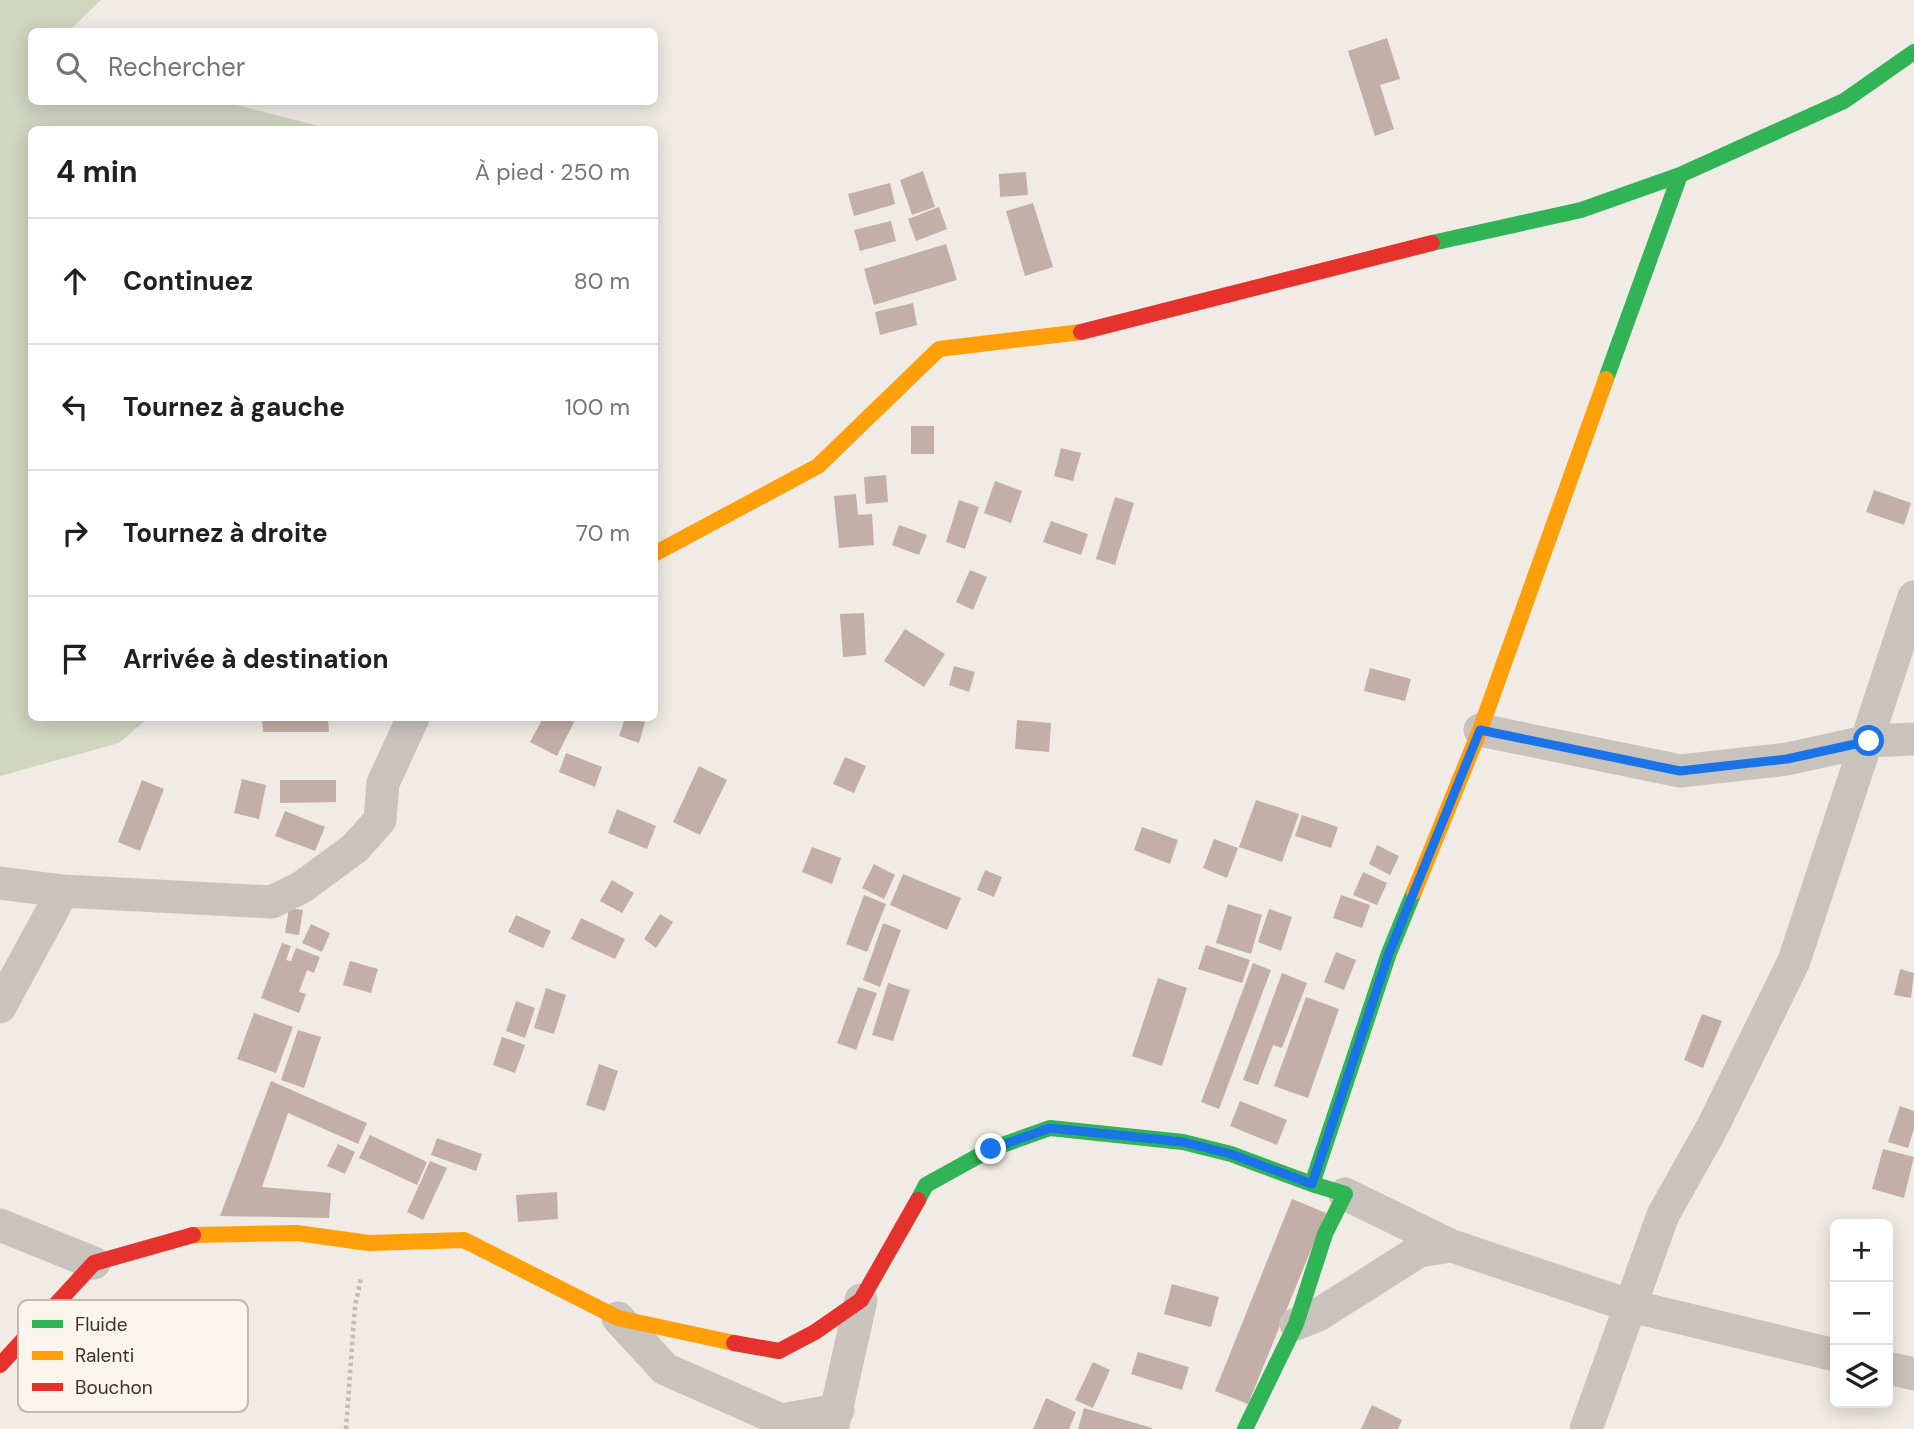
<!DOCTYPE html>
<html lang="fr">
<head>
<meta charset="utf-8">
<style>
	body { margin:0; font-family:"DM Sans",sans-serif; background:#f6f6f6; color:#202124 }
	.controls { position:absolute; right:21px; bottom:21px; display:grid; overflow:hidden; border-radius:10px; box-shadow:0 4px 18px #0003 }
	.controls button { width:63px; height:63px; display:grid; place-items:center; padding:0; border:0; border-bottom:2px solid #e0e0e0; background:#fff; color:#202124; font:35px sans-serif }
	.stop { position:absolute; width:21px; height:21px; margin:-16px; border:5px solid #1a73e8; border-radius:50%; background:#fff }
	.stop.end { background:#1a73e8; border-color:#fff; box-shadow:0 2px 7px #0008 }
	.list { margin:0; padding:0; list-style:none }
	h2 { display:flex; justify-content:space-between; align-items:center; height:91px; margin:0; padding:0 28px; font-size:30px }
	h2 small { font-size:23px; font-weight:400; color:#757577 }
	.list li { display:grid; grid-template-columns:46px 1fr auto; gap:21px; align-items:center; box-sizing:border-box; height:126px; padding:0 28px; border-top:2px solid #e0e0e0 }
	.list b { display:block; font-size:26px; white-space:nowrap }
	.list em { font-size:23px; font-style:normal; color:#757577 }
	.icon { flex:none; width:38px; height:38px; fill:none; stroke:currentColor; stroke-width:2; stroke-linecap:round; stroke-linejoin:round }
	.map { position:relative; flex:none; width:1914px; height:1429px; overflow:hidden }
	.search { position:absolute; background:#fff; box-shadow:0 4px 18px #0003; left:28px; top:28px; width:630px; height:77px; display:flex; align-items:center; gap:18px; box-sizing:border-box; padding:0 24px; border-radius:10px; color:#757577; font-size:26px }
	.panel { position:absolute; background:#fff; box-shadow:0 4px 18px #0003; left:28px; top:126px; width:630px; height:595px; border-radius:10px }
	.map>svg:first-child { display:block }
</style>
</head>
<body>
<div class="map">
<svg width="1914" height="1429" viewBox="0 0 1914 1429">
	<rect width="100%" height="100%" fill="#f0ebe5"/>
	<!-- green -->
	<path fill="#d1d6bf" d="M 0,0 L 101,0 L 69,31 L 32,32 L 32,102 L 225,102 L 330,129 L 32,130 L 32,718 L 148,718 L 119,743 L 0,776 Z"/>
	<!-- building -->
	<path fill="#c3afa7" d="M 1387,38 L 1400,79 L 1380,85 L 1394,129 L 1375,136 L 1348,51 Z
		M 923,171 L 935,207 L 912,215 L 900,180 Z
		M 1026,172 L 1028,195 L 1000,197 L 999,174 Z
		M 890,183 L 895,204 L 854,216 L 848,194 Z
		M 1033,203 L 1053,267 L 1025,276 L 1006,211 Z
		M 939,207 L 947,229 L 916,241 L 908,219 Z
		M 891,221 L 896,241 L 860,251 L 854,230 Z
		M 946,244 L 957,280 L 874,305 L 864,269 Z
		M 913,303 L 917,325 L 880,335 L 875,312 Z
		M 911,426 L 934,426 L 934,454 L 911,454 Z
		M 1061,448 L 1081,453 L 1073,481 L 1054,476 Z
		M 886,475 L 888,502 L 866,504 L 864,477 Z
		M 995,481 L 1022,491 L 1011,523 L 984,513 Z
		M 1874,490 L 1911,503 L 1904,525 L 1866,512 Z
		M 856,494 L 858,515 L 872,514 L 874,545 L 839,548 L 834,496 Z
		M 1115,497 L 1134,503 L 1115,565 L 1096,559 Z
		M 959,500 L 979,507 L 965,549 L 946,542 Z
		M 1051,521 L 1088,534 L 1081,555 L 1043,542 Z
		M 899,525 L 927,535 L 919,555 L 892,545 Z
		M 970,570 L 987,577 L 973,610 L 956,602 Z
		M 864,613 L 866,655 L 843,657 L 840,614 Z
		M 905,629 L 945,654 L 924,687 L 884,661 Z
		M 954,666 L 975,672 L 969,692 L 949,685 Z
		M 1370,668 L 1411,679 L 1405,701 L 1364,691 Z
		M 262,718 L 328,718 L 329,732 L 263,732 Z
		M 543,718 L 575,720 L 557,756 L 530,742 Z
		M 625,718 L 645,722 L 639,743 L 619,736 Z
		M 1017,720 L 1051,723 L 1049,752 L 1015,749 Z
		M 566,753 L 602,767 L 595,787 L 559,772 Z
		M 845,757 L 866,766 L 854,793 L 833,784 Z
		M 699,766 L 727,780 L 700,835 L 673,822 Z
		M 242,779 L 266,785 L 259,819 L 234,813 Z
		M 142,780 L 164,789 L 140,851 L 118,842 Z
		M 280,780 L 336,780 L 336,802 L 280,803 Z
		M 1256,800 L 1299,814 L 1282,862 L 1239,847 Z
		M 617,809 L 656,826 L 647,849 L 608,833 Z
		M 285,811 L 325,827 L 315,851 L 275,836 Z
		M 1302,815 L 1338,827 L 1331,848 L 1295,836 Z
		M 1142,827 L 1178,840 L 1170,864 L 1134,850 Z
		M 1214,839 L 1238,848 L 1227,878 L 1203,868 Z
		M 1377,845 L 1399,856 L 1390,875 L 1369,864 Z
		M 812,847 L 841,858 L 832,884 L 802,872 Z
		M 874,864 L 895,875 L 884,899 L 862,888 Z
		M 985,870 L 1002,877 L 994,897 L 977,890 Z
		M 1363,872 L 1387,883 L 1377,905 L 1353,895 Z
		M 903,874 L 961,898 L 947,930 L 890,905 Z
		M 612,880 L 634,893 L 622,913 L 600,901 Z
		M 864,895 L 886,904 L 867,952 L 846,944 Z
		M 1341,895 L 1370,905 L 1362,928 L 1333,918 Z
		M 1228,904 L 1262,915 L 1251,954 L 1216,943 Z
		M 289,908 L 303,910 L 299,935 L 285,933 Z
		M 1269,909 L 1292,917 L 1281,951 L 1258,942 Z
		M 660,914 L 673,922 L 656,948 L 644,939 Z
		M 516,915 L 551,931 L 543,948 L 508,932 Z
		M 581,918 L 625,939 L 615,959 L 571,939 Z
		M 883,923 L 901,930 L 880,987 L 863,980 Z
		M 311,924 L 330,933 L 322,952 L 302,943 Z
		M 282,943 L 291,946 L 286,960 L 291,961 L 296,948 L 320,957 L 314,973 L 307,970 L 299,992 L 306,994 L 299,1013 L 261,998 Z
		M 1206,945 L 1250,960 L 1242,983 L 1198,969 Z
		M 1336,952 L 1356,960 L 1344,990 L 1324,982 Z
		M 350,961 L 378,969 L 371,993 L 343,985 Z
		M 1253,963 L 1271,970 L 1219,1109 L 1201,1102 Z
		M 1900,969 L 1914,973 L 1911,998 L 1894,995 Z
		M 1282,973 L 1307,983 L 1282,1048 L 1273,1045 L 1258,1085 L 1243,1080 Z
		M 1158,978 L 1187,988 L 1162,1066 L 1132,1056 Z
		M 888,983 L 910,990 L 893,1041 L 872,1035 Z
		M 858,987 L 877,993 L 856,1050 L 837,1043 Z
		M 546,988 L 566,995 L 554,1034 L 534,1028 Z
		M 1306,997 L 1339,1009 L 1308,1098 L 1274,1086 Z
		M 516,1001 L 535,1008 L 525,1038 L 506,1031 Z
		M 254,1013 L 293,1027 L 276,1073 L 237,1059 Z
		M 1702,1014 L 1722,1021 L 1703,1068 L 1684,1060 Z
		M 298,1030 L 321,1037 L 304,1088 L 281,1080 Z
		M 502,1037 L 525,1045 L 515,1073 L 493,1065 Z
		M 599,1064 L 618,1071 L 605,1111 L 586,1105 Z
		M 271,1081 L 367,1123 L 358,1144 L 288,1113 L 262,1187 L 331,1193 L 329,1218 L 220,1216 Z
		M 1240,1101 L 1287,1120 L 1277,1145 L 1230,1126 Z
		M 1900,1106 L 1914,1111 L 1914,1129 L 1908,1148 L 1888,1142 Z
		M 370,1135 L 427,1162 L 417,1185 L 359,1158 Z
		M 437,1138 L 482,1154 L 476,1171 L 431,1155 Z
		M 338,1144 L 355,1152 L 345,1174 L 327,1166 Z
		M 1883,1149 L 1914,1157 L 1904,1198 L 1872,1189 Z
		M 430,1161 L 447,1168 L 423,1220 L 407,1212 Z
		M 557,1192 L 558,1219 L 518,1222 L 516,1195 Z
		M 1292,1199 L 1326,1213 L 1248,1404 L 1215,1391 Z
		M 1172,1284 L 1219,1297 L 1211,1327 L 1164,1314 Z
		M 1138,1352 L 1189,1367 L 1182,1390 L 1131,1374 Z
		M 1093,1362 L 1110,1370 L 1093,1408 L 1075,1400 Z
		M 1046,1398 L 1076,1412 L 1069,1429 L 1033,1429 Z
		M 1372,1405 L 1402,1420 L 1398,1429 L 1361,1429 Z
		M 1084,1408 L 1152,1428 L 1152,1429 L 1078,1429 Z"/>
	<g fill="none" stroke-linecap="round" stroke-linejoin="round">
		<!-- path -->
		<path stroke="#c2bbb6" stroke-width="4.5" stroke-dasharray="3.5 3.5" stroke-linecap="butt" d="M 346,1429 L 355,1306 L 361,1278"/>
		<!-- street -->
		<path stroke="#c9c3be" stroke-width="33" d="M 1480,730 L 1680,771 L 1787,759 L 1869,741 L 1914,739
			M 0,883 L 63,891
			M 0,1007 L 63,891 L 272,902 L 302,887 L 355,848 L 380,820 L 383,783 L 413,718
			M 1345,1194 L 1452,1246 L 1631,1306 L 1835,1355
			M 0,1225 L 94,1263
			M 618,1318 L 665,1369 L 781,1420 L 838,1410
			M 1296,1324 L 1318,1315 L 1419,1251 L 1452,1246
			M 1888,1368 L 1914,1374
			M 832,1429 L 861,1300
			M 1586,1429 L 1663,1215 L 1713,1126 L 1794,961 L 1914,597"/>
		<!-- fast -->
		<path stroke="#30b455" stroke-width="16" d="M 1432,243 L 1581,210 L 1680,175 L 1844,101 L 1914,52
			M 1606,379 L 1680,175
			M 918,1200 L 926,1185 L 991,1149 L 1050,1128 L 1183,1142 L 1231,1154 L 1312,1184
			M 1245,1429 L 1296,1324 L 1325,1234 L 1345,1194 L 1312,1184 L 1389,953 L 1414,892"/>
		<!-- slow -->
		<path stroke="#ff9f0a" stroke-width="16" d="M 654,554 L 818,466 L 939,349 L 1081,332
			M 1414,892 L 1480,730 L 1606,379
			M 193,1235 L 297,1233 L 369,1243 L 464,1240 L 618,1318 L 734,1343"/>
		<!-- jam -->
		<path stroke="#e5322d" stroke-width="16" d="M 1081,332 L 1432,243
			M 734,1343 L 779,1351 L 815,1332 L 861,1300 L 918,1200
			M 0,1365 L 94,1263 L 193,1235"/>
	</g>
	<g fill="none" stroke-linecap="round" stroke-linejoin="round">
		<!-- route -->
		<path stroke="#1a73e8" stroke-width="9" d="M 991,1149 L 1050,1128 L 1183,1142 L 1231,1154 L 1312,1184 L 1389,953 L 1480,730 L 1680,771 L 1787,759 L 1869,741"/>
	</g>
	<!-- legend -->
	<rect x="18" y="1300" width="230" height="112" rx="10" fill="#fbf5ee" stroke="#c1bab4" stroke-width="2"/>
	<rect x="32" y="1320" width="31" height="8" fill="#30b455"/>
	<rect x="32" y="1351" width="31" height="9" fill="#ff9f0a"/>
	<rect x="32" y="1383" width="31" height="8" fill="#e5322d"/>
	<g font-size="19" fill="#3b302b">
		<text x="75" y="1331">Fluide</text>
		<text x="75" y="1362">Ralenti</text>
		<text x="75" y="1394">Bouchon</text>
	</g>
</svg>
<div class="controls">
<button>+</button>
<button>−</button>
<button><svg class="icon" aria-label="layers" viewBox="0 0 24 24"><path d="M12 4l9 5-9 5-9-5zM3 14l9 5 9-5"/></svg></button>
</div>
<div class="stop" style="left:1869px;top:741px"></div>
<div class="stop end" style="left:991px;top:1149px"></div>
<div class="search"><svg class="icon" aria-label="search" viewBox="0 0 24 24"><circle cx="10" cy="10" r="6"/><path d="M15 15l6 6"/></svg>Rechercher</div>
<section class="panel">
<h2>4 min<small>À pied · 250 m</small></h2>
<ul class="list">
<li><svg class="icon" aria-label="ahead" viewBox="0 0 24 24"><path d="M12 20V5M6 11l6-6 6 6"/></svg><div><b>Continuez</b></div><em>80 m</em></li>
<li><svg class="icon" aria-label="left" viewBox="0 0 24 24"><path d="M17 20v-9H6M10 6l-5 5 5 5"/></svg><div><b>Tournez à gauche</b></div><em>100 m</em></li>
<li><svg class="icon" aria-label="right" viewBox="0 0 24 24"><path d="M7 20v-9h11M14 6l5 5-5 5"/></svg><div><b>Tournez à droite</b></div><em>70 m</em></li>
<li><svg class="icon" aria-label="arrive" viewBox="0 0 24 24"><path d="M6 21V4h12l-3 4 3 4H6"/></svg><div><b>Arrivée à destination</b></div></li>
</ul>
</section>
</div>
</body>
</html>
